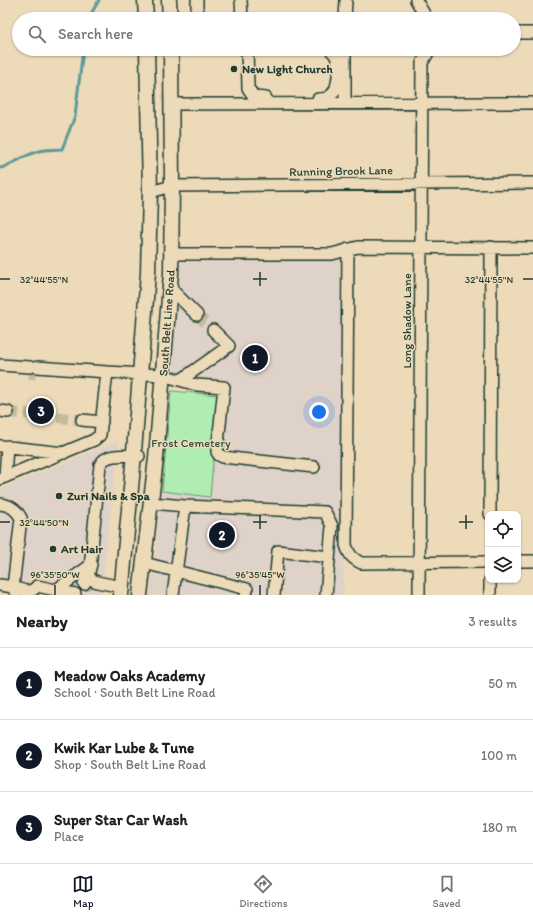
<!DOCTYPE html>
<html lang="en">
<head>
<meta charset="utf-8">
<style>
	body { margin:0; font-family:Itim,sans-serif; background:#f2f2f2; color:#202124 }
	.controls { position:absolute; right:12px; bottom:12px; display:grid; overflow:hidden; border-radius:8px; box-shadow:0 1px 3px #0004 }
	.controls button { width:36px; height:36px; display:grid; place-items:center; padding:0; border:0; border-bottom:1px solid #e0e0e0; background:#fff; color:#202124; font:20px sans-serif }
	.you { position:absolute; left:319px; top:412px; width:14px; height:14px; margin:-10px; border:3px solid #fff; border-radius:50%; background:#1a73e8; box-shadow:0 0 0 6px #1a73e833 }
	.badge { display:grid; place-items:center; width:26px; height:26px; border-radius:50%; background:#111827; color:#fff; font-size:13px; font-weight:700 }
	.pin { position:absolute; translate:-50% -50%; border:2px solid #fff; box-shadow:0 1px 4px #0006 }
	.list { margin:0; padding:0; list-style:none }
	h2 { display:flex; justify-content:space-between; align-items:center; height:52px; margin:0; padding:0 16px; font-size:17px }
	h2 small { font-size:13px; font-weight:400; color:#757577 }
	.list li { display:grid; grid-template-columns:26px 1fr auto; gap:12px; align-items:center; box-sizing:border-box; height:72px; padding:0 16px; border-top:1px solid #e0e0e0 }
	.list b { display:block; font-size:15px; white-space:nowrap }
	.list p { margin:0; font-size:13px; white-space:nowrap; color:#757577 }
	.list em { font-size:13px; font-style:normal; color:#757577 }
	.icon { flex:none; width:22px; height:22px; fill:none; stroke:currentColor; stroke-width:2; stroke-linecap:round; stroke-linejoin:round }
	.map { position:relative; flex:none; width:533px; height:595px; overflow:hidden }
	.search { position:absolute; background:#fff; box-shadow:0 1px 3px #0004; left:12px; right:12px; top:12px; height:44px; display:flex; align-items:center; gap:10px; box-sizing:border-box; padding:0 14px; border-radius:22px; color:#757577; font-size:15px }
	.sheet { height:268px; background:#fff }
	nav { display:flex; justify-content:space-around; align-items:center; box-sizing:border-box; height:56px; border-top:1px solid #e0e0e0; background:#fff; font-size:11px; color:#757577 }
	nav a { display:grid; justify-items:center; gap:2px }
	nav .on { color:#111827 }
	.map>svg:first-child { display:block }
</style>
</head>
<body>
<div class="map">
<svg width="533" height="595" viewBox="0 0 533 595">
	<rect width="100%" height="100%" fill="#eddab8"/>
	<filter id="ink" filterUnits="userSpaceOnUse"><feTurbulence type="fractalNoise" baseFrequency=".025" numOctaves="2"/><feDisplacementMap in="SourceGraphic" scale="8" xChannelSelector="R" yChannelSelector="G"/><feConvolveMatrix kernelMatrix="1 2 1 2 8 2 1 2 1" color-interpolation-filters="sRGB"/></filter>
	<g filter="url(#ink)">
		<!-- built -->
		<path fill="#dfd2c9" d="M 340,260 L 344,595 L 150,595 L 162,491 L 209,497 L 219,390 L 167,386 L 178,262 Z
			M 119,440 L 101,595 L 14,595 L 0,592 L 0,489 Z"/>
		<!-- green -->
		<path fill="#b0edb3" stroke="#689574" d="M 171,391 L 219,395 L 210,497 L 162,491 Z"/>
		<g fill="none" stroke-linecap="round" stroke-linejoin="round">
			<!-- stream -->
			<path stroke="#5d999b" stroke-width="3" d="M 88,19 L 99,0
				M 0,168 C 6,168 27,154 36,152 C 44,149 54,150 62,149 L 75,116 L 83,49"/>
			<!-- minor-tunnel -->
			<path stroke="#c4bb9e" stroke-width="11" stroke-dasharray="11 5.5" stroke-linecap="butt" d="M 197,315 L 213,330
				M 29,373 L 36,374
				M 8,412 L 82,420"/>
			<!-- minor casing -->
			<g stroke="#1f3d34" stroke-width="14">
				<path id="minor" d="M 241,0 L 242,19
					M 416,0 L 427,19
					M 197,19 L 197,0
					M 345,19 L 346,0
					M 514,33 L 533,33
					M 247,49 L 248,88 L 254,97 L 266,98
					M 345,49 L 345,103
					M 318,99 C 322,99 326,99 330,96 C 339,90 340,66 336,56 C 334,53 332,51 330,49
					M 171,104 L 533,103
					M 150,192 L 172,186 L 533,183
					M 348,249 L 346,545 C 349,555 352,558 361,563 L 488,562
					M 171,254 L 332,254 L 358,247 L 533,248
					M 170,288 L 197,315
					M 0,365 L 30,367
					M 37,367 L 107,372
					M 181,380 L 229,346 L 213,330
					M 0,411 L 8,412
					M 82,420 L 102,422
					M 0,446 L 64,453
					M 5,477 L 7,446
					M 0,479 L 94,440 L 100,435 L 107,372 L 162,375 L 197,385 L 224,387 L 217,452 L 219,455 L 223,457 L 314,467
					M 151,503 L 185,506 L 325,512 L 332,526 L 326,595
					M 0,504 C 10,505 16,509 21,518 L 13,587 C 22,590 31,595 37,586 L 75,594
					M 490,514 L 491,247
					M 518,561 L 533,561
					M 144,563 L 247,589 L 246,595
					M 88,578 L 97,582 L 122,587
					M 84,584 L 88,578 L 90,568 L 100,465 C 106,452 127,456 139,456
					M 0,585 L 13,587 L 16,594
					M 56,590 L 91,565
					M 173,595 L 185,506
					M 274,595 L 278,551 L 329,557
					M 419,595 L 422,63 L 430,49
					M 490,595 L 490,580"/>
			</g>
			<!-- major casing -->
			<g stroke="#1f3d34" stroke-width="17">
				<path id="major" d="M 145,0 L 146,19
					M 169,0 L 170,19
					M 121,595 L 132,477 L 148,273 L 150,192 L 147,49
					M 140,595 L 156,458 L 171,273 L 172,186 L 171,49"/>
			</g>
			<!-- minor -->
			<use href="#minor" stroke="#eddab8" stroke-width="11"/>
			<!-- major -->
			<use href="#major" stroke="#eddab8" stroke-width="14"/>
		</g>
	</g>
	<!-- ticks -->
	<path fill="none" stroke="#1f3d34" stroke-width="1.5" d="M 260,272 L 260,286M 0,279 L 10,279M 253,279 L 267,279M 523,279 L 533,279M 260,515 L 260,529M 466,515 L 466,529M 0,522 L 10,522M 253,522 L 267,522M 459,522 L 473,522M 55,585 L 55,595M 260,585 L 260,595"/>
	<!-- markers -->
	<g fill="#1f3d34" stroke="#eddab8" stroke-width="1.5">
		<circle cx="234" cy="69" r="4"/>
		<circle cx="59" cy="496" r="4"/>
		<circle cx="53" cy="549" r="4"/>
	</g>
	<g text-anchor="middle" stroke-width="3" stroke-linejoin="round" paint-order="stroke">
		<!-- poi labels -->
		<g font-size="12" font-weight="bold" fill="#1f3d34" stroke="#eddab8" text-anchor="start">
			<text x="242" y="73">New Light Church</text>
			<text x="67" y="500">Zuri Nails &amp; Spa</text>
			<text x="61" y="553">Art Hair</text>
		</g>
		<!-- street labels -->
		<g font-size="12" fill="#1f3d34" stroke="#eddab8">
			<text transform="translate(341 171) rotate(-1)" y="4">Running Brook Lane</text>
			<text transform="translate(407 321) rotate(-90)" y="4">Long Shadow Lane</text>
			<text transform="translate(167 323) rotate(-86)" y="4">South Belt Line Road</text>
		</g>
		<!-- park labels -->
		<g font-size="12" fill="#2e4f41" stroke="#eddab8">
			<text x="191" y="447">Frost Cemetery</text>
		</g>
	</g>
	<g font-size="10" text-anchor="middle" fill="#1f3d34" stroke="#eddab8" stroke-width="3" stroke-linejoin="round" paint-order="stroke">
		<text x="44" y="283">32°44'55"N</text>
		<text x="489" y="283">32°44'55"N</text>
		<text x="44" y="526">32°44'50"N</text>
		<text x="55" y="578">96°35'50"W</text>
		<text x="260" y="578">96°35'45"W</text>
	</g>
</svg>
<div class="controls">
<button><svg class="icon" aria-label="locate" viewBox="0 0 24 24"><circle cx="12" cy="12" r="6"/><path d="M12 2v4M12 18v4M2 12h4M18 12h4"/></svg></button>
<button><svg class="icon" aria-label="layers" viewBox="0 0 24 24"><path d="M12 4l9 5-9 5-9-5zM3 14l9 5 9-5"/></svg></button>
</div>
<div class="you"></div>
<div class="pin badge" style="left:255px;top:358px">1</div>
<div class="pin badge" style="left:222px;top:535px">2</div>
<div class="pin badge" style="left:41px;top:411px">3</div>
<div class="search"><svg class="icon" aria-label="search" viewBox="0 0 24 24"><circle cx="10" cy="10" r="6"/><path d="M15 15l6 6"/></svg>Search here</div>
</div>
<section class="sheet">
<h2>Nearby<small>3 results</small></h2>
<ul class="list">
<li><span class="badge">1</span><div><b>Meadow Oaks Academy</b><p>School · South Belt Line Road</p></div><em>50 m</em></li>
<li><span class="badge">2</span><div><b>Kwik Kar Lube &amp; Tune</b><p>Shop · South Belt Line Road</p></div><em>100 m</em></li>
<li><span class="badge">3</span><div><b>Super Star Car Wash</b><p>Place</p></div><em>180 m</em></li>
</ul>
</section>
<nav>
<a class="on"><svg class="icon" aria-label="map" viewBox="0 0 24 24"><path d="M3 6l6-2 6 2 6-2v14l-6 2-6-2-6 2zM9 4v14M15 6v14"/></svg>Map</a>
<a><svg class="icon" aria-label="directions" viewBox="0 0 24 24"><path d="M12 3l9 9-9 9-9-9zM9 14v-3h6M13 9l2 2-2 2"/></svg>Directions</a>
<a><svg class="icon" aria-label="saved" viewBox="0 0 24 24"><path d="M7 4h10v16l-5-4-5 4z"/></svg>Saved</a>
</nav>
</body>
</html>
